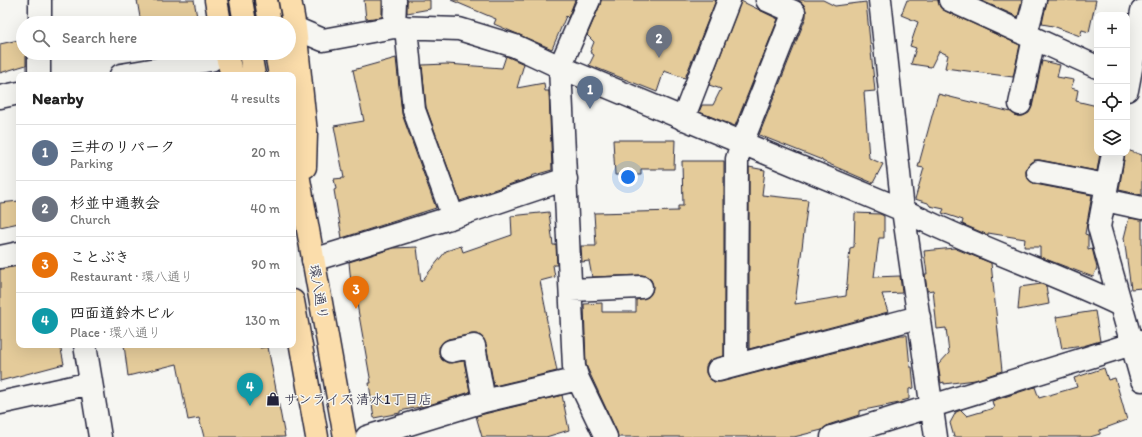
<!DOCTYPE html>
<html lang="en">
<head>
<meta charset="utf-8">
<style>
	body { margin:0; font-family:Itim,"Klee One",sans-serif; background:#f2f2f2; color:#222 }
	.controls { position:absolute; right:12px; top:12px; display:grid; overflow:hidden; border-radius:8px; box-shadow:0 4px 16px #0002 }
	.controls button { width:36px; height:36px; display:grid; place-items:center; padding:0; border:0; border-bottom:1px solid #e0e0e0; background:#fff; color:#222; font:20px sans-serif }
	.you { position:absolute; left:628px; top:177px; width:14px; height:14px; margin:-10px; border:3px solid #fff; border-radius:50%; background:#1a73e8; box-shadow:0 0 0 6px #1a73e833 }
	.badge { display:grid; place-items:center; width:26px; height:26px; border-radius:50%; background:#22223b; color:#fff; font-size:13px; font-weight:700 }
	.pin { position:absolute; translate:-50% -33px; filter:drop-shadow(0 1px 2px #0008) }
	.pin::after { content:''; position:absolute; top:21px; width:14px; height:12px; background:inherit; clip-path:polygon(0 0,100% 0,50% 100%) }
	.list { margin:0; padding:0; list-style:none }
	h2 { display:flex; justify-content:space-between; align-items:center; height:52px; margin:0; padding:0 16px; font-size:17px }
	h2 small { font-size:13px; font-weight:400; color:#767676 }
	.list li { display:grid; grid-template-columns:26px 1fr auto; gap:12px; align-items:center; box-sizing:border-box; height:56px; padding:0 16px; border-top:1px solid #e0e0e0 }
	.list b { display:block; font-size:15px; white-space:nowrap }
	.list p { margin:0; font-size:13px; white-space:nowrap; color:#767676 }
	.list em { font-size:13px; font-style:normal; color:#767676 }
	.icon { flex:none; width:22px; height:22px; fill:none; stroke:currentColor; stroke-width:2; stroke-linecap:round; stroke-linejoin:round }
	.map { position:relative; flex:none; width:1142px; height:437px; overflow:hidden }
	.search { position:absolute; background:#fff; box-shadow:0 4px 16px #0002; left:16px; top:16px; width:280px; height:44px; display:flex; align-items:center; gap:10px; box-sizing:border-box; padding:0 14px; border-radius:22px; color:#767676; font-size:15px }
	.panel { position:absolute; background:#fff; box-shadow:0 4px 16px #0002; left:16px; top:72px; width:280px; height:276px; border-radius:8px }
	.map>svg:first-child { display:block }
</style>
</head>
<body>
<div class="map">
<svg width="1142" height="437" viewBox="0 0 1142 437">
	<rect width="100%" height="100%" fill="#f6f6f2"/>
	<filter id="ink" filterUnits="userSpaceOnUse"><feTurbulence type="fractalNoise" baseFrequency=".025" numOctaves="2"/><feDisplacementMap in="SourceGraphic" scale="8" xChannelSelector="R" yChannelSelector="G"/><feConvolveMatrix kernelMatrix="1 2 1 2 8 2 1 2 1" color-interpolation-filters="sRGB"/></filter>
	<g filter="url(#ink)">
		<!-- building -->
		<path fill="#e4cb9a" stroke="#22223b" d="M 137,0 L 194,0 L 198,23 L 141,23 Z
			M 364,0 L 382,0 L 382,17 L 366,19 Z
			M 407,0 L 430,0 L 430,9 L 407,13 Z
			M 451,0 L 575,0 L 568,18 L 566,16 L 552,49 L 494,24 L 496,19 Z
			M 601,0 L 716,0 L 685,78 L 664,71 L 657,92 L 589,65 L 594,55 L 590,52 L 594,42 L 587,35 L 600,5 Z
			M 798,0 L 823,0 L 835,6 L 866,2 L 875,91 L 864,92 L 869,158 L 883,164 L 873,183 L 822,161 L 822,160 L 759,135 L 806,17 L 806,11 L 804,5 Z
			M 907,0 L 938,0 L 940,7 L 945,11 L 1020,45 L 1013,77 L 945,68 L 948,55 L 939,51 L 931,67 L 911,64 L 916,48 L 910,46 L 918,22 L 901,15 Z
			M 980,0 L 1022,0 L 1018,17 Z
			M 1047,0 L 1096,0 L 1089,32 L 1082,30 L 1080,36 L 1053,26 L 1042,24 Z
			M 741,1 L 778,19 L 735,126 L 699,112 L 702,105 L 713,105 L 721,89 L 709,85 Z
			M 23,39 L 23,53 L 26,53 L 26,65 L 0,73 L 0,44 Z
			M 506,56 L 524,64 L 517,88 L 544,83 L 545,91 L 549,91 L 552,170 L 531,176 L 532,177 L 460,201 L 426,107 L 422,65 L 447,64 L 502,68 Z
			M 396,58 L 402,114 L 436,208 L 342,238 L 334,190 L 336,189 L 334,179 L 344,178 L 334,126 L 364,121 L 353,70 Z
			M 1042,61 L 1060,65 L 1057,77 L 1074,80 L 1071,88 L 1078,90 L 1076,101 L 1097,106 L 1097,153 L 1100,153 L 1097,171 L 1040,160 L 1034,160 L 1029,164 L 1026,170 L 1026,176 L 1030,181 L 1035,184 L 1092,195 L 1085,234 L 1088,235 L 1088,249 L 1092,248 L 1097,268 L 1093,277 L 1040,257 L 1040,247 L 1024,247 L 1025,239 L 988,233 L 988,235 L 962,224 L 963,220 L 942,213 L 944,209 L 930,206 L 928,203 L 915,199 L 924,168 L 918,167 L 938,94 L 1011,112 L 1017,116 L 1023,116 L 1029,113 L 1032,107 Z
			M 613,140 L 675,140 L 674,169 L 641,169 L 641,175 L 615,175 Z
			M 1127,150 L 1142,155 L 1142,195 L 1119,190 L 1125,153 L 1127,153 Z
			M 682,161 L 724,161 L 724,356 L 715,358 L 709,361 L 706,366 L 706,373 L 709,378 L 714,382 L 721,382 L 901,335 L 907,335 L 910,367 L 912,367 L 914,388 L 909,389 L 909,399 L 902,401 L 903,402 L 899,403 L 859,411 L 859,415 L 828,425 L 822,430 L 794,437 L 618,437 L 617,432 L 590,374 L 586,365 L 584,304 L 602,303 L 602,312 L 636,312 L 636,300 L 648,297 L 652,292 L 653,286 L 651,280 L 646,276 L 641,275 L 592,277 L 589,261 L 582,262 L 581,246 L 596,246 L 594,213 L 678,211 L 678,206 L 683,206 Z
			M 749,167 L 765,170 L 762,195 L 808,200 L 795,304 L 846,296 L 850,248 L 854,247 L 855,213 L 880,214 L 884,216 L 884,238 L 879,238 L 874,277 L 900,276 L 902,293 L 882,294 L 888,312 L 749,349 Z
			M 19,201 L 19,223 L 0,227 L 0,203 Z
			M 549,212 L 553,245 L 556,245 L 557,265 L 553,265 L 555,277 L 540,281 L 547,316 L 546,316 L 557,371 L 494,386 L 486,344 L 483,338 L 478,334 L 472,334 L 448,339 L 443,342 L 439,347 L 439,354 L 442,360 L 448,363 L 464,361 L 470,392 L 429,405 L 400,411 L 400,413 L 374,418 L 369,383 L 371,383 L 357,304 L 351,283 L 349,262 L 394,248 L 417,247 L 421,282 L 446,251 L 461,246 L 463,252 L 512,235 L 511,216 Z
			M 1129,218 L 1142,220 L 1142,288 L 1131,289 L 1124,238 Z
			M 954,248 L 991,263 L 1002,371 L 975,380 L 944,384 L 944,382 L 941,383 L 938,365 L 949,353 L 946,328 L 937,329 L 933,290 L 927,291 L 925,274 L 927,274 L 924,251 Z
			M 19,266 L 19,345 L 60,345 L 64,364 L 0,381 L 0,269 Z
			M 1041,284 L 1046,286 L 1049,304 L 1018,310 L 1020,287 Z
			M 1095,311 L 1100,341 L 1083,346 L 1062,349 L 1056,317 Z
			M 124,345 L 260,345 L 260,348 L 268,347 L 285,437 L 204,437 L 199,418 L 188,420 L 177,364 L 128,376 Z
			M 1104,368 L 1108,380 L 1115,378 L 1127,420 L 1100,430 L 1100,434 L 1090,437 L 954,437 L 950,423 L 956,412 L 961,410 L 967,416 L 994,408 L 992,401 L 1035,387 L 1039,398 L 1077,387 L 1074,378 Z
			M 562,395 L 569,430 L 546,437 L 482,437 L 476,416 Z"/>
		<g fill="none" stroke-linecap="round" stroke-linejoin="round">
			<!-- minor casing -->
			<g stroke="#22223b" stroke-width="25">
				<path id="minor" d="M 589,0 L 560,67 L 574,367 L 578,379 L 606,437
					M 880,0 L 903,210 L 936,437
					M 950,0 L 1097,67
					M 40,23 L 40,0
					M 394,27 L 395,0
					M 406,27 L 414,110 L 453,217
					M 295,28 L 323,40 L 394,27 L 459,29 L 515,46 L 560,67 L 903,210 C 973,246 1049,271 1120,305
					M 1026,34 L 1035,0
					M 39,53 L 39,75
					M 121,75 L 211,60 L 219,53
					M 1127,90 L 1142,11
					M 0,97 L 19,93
					M 1020,104 L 1034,38
					M 683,119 L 729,0
					M 1113,153 L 1099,227 L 1142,380
					M 1038,172 L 1106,185
					M 1105,200 L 1142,208
					M 0,257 L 19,253
					M 313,260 L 453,217 L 566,179
					M 571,290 L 641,287
					M 85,345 L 100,437
					M 451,351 L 474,346 L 484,401
					M 736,365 L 737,159 L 742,143 L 794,12 L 767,0
					M 718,370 L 919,317
					M 0,403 L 91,383
					M 367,437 L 484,401 L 578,379
					M 832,437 L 1132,344 L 1142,342"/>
			</g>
			<!-- major casing -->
			<g stroke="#22223b" stroke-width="25">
				<path id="major" d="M 216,0 L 220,23
					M 241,0 L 245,23
					M 266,0 L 270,23
					M 290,0 L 295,28 L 306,133 L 305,167
					M 226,53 L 232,75
					M 250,53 L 254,75
					M 276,53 L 280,75
					M 293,146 L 345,437
					M 293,301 L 317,437"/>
			</g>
			<!-- minor -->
			<use href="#minor" stroke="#f6f6f2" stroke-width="22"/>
			<!-- major -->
			<use href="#major" stroke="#fbddab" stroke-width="22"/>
		</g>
	</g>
	<!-- icons -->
	<defs>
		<g id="shop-bare" transform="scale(1.08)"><path d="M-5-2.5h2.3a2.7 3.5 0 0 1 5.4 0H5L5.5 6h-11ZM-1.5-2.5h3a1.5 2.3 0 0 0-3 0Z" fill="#22223b" stroke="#f6f6f2" stroke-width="2.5" paint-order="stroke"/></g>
	</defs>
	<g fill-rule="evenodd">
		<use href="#shop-bare" x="273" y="399"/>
	</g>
	<g text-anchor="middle" stroke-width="3" stroke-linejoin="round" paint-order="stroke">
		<!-- street labels -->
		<g font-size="14" fill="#22223b" stroke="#f6f6f2">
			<text transform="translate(319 292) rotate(80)" y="5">環八通り</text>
		</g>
		<!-- poi labels -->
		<g font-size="14" fill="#22223b" stroke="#f6f6f2" text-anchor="start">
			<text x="284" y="404">サンライズ 清水1丁目店</text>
		</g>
	</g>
</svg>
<div class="controls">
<button>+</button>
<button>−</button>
<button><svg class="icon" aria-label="locate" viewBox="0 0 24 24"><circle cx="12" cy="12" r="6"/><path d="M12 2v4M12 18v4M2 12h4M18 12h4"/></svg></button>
<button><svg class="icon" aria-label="layers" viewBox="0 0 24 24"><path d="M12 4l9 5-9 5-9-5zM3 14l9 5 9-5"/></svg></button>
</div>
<div class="you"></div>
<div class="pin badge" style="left:590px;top:109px;background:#5c6f8a">1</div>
<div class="pin badge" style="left:659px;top:58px;background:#6b7280">2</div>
<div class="pin badge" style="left:356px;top:309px;background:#e8710a">3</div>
<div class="pin badge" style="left:250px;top:406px;background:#0f9aa8">4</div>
<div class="search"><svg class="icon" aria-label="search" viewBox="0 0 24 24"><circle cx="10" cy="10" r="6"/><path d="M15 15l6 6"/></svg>Search here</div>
<section class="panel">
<h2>Nearby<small>4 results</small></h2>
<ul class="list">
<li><span class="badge" style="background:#5c6f8a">1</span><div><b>三井のリパーク</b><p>Parking</p></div><em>20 m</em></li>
<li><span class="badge" style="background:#6b7280">2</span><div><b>杉並中通教会</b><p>Church</p></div><em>40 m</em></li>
<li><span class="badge" style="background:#e8710a">3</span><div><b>ことぶき</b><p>Restaurant · 環八通り</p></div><em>90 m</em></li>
<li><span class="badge" style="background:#0f9aa8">4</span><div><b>四面道鈴木ビル</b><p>Place · 環八通り</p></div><em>130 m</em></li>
</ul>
</section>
</div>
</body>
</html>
